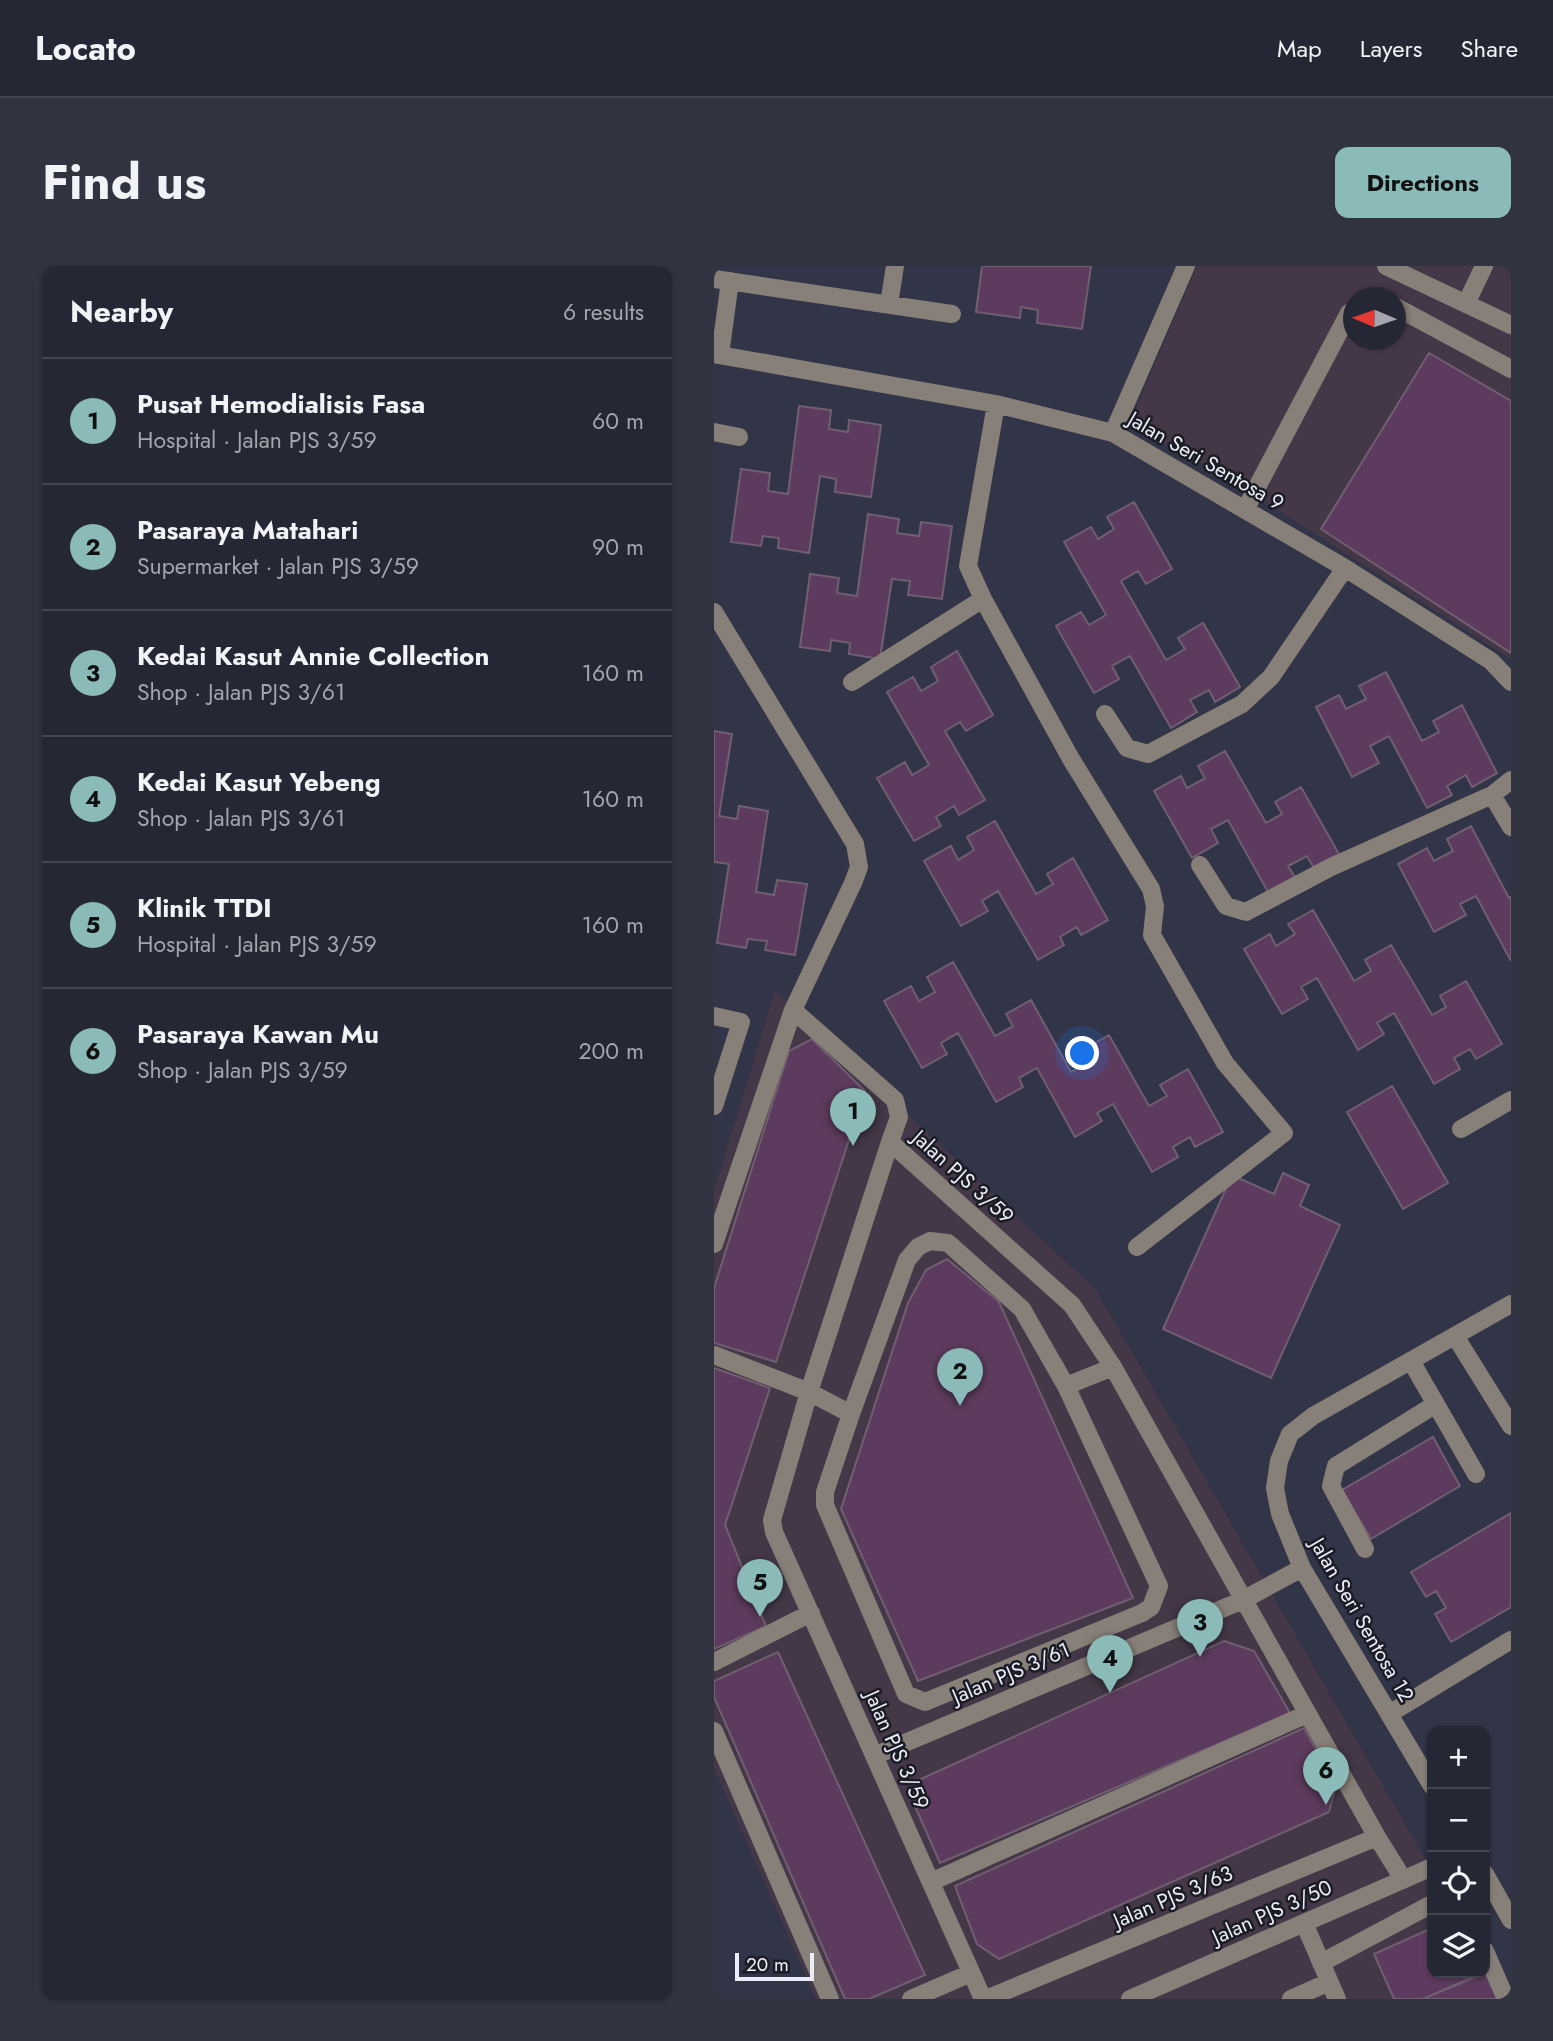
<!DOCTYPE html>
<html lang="en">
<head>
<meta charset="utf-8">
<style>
	body { margin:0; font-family:Jost,sans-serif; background:#323341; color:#f1f3f6 }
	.controls { position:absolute; right:21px; bottom:21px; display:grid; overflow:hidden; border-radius:14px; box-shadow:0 2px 5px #0004 }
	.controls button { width:63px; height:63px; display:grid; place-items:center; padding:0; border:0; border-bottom:2px solid #424450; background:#262735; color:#f1f3f6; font:35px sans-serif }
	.compass { position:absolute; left:629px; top:21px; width:63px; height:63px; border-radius:50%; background:#262735; box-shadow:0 2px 5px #0004; rotate:272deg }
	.scale { position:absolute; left:21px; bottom:18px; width:79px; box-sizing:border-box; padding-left:7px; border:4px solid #ebedf9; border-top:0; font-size:19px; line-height:24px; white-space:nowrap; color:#ebedf9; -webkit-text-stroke:5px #1b1c25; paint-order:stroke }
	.you { position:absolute; left:369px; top:788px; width:24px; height:24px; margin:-18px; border:5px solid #fff; border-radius:50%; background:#1a73e8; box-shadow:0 0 0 10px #1a73e833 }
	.badge { display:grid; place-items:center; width:46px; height:46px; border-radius:50%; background:#8bbbb9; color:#111; font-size:23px; font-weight:700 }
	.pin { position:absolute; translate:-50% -58px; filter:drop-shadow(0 2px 4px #0008) }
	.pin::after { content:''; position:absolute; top:37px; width:24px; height:21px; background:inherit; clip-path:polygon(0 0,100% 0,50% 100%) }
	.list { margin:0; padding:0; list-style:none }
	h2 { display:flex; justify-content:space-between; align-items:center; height:91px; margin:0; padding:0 28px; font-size:30px }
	h2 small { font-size:23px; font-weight:400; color:#a4a5ad }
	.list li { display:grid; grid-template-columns:46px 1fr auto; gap:21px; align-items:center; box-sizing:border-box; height:126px; padding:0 28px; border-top:2px solid #424450 }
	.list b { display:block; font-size:26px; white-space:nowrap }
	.list p { margin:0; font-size:23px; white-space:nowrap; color:#a4a5ad }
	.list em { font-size:23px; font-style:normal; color:#a4a5ad }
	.icon { flex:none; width:38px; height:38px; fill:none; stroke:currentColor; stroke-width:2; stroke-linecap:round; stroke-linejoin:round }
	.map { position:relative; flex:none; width:797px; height:1733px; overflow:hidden; border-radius:14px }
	header { display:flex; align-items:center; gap:42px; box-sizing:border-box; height:98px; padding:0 35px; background:#262735; border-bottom:2px solid #424450 }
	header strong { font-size:33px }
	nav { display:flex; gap:38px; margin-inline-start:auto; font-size:24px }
	.intro { display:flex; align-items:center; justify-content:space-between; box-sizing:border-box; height:168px; padding:0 42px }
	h1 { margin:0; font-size:49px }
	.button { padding:18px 32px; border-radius:14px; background:#8bbbb9; color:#111; font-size:24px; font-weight:700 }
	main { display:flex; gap:42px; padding:0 42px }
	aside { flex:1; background:#262735; border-radius:14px; box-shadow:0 2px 5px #0004 }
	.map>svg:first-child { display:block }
</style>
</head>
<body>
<header>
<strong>Locato</strong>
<nav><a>Map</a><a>Layers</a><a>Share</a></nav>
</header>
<div class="intro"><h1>Find us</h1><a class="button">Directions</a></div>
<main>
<aside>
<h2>Nearby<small>6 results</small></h2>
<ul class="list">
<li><span class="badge">1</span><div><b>Pusat Hemodialisis Fasa</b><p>Hospital · Jalan PJS 3/59</p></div><em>60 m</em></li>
<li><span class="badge">2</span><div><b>Pasaraya Matahari</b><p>Supermarket · Jalan PJS 3/59</p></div><em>90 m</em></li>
<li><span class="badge">3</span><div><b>Kedai Kasut Annie Collection</b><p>Shop · Jalan PJS 3/61</p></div><em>160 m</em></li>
<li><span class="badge">4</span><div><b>Kedai Kasut Yebeng</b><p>Shop · Jalan PJS 3/61</p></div><em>160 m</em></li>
<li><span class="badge">5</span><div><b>Klinik TTDI</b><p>Hospital · Jalan PJS 3/59</p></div><em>160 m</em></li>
<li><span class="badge">6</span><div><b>Pasaraya Kawan Mu</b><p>Shop · Jalan PJS 3/59</p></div><em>200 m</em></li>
</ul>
</aside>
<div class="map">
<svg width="797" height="1733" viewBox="0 0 797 1733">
	<rect width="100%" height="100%" fill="#323447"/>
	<!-- commercial -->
	<path fill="#443848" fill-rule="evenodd" d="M 483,0 L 797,0 L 797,393 L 531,223 L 415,158 ZM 640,32 L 682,32 L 682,74 L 640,74 Z
		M 61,725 L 382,1024 L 718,1605 L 718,1707 L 771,1707 L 771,1695 L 793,1733 L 102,1733 L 0,1502 L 0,925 Z"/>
	<!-- building -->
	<path fill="#5d3b5e" stroke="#705f70" stroke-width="2" d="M 268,0 L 377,0 L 368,63 L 323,57 L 324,44 L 307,41 L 306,52 L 262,46 Z
		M 715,87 L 797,135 L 797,387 L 607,263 Z
		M 85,140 L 117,144 L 115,163 L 134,166 L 135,154 L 167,159 L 157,231 L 121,226 L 122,213 L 106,210 L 95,287 L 64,282 L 65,272 L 49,270 L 47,280 L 17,276 L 27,203 L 56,207 L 54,225 L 74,228 Z
		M 420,236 L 458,303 L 432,318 L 424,305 L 407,315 L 452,394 L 471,383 L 464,372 L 489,357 L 526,421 L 501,436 L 495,424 L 476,434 L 483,446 L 457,462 L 416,390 L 398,400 L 405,413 L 380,427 L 342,360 L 367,346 L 375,359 L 392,349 L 350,276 L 377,261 L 384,273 L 400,263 L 393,251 Z
		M 154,248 L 185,253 L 183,267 L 205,270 L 207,256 L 238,260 L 228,333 L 194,329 L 196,315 L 178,313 L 166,393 L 135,388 L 136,377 L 117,374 L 116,385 L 86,381 L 96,308 L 125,312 L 123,327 L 143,330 Z
		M 243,385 L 279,449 L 252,465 L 246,456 L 231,465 L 271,534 L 245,549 L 240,540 L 222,551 L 227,560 L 200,575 L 163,512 L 191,496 L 198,509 L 215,499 L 173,426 L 199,411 L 207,425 L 224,415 L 217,401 Z
		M 672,406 L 708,475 L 725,466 L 719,455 L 748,439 L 783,507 L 758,521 L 752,509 L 733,520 L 738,529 L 713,542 L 675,470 L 656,480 L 665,497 L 638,511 L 602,441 L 625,429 L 632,443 L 652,433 L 645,420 Z
		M 0,465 L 18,468 L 5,550 L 23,553 L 25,540 L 54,545 L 42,626 L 60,629 L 63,614 L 93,618 L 81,689 L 51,684 L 53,675 L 34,673 L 32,682 L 3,677 L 15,598 L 0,596 Z
		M 511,485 L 552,557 L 568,548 L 561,536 L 587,521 L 625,588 L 600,602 L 593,590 L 574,600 L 582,613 L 555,628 L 514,554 L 497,563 L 504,577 L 478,592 L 440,525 L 467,510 L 473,522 L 491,512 L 484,500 Z
		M 281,555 L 322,628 L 339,618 L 333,608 L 359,592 L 394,654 L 367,669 L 363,661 L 346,671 L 350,679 L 324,694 L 284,625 L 268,635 L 274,645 L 247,660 L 210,595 L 237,580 L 244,594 L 260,584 L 253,571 Z
		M 757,560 L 795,632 L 797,631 L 797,695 L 762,630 L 746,638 L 752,649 L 720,666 L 684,598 L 713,582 L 720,595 L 739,585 L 733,573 Z
		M 599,644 L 640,715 L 657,705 L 651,694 L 677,679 L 718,749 L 732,741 L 726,730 L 752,715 L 788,778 L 762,793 L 756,783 L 740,792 L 746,803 L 720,818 L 680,747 L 663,757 L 670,768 L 644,784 L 603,712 L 587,721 L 594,733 L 568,748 L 530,683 L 556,668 L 562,680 L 581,668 L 574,658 Z
		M 239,696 L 281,770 L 299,760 L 292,748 L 317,734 L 357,806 L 376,795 L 370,783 L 395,769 L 435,840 L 453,830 L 446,819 L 474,803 L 509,866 L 481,881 L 476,871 L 459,881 L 464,891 L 438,906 L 399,838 L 383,847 L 388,855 L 361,871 L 323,802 L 305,812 L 309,821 L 282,836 L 244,767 L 227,777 L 233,788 L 208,802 L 170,735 L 197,720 L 205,735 L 221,726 L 213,711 Z
		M 98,773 L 151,825 L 62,1096 L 0,1077 L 0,1022 L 75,785 Z
		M 678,820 L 734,917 L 689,943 L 633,846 Z
		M 569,907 L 595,919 L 586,940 L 626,959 L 557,1112 L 449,1063 L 518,909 L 560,928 Z
		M 233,993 L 285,1036 L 419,1332 L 204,1415 L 127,1243 L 194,1037 L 212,1004 Z
		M 0,1102 L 56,1122 L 11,1259 L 52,1360 L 0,1383 Z
		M 719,1171 L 746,1220 L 657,1273 L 628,1224 Z
		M 797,1247 L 797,1341 L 737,1376 L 721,1348 L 732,1342 L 722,1325 L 712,1331 L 697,1306 Z
		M 510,1375 L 540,1385 L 576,1447 L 226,1597 L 200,1538 L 207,1513 Z
		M 64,1386 L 211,1709 L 155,1733 L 131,1733 L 0,1431 L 0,1415 Z
		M 590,1462 L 622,1519 L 615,1546 L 285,1693 L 263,1678 L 241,1620 Z
		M 718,1662 L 718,1707 L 768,1707 L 709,1733 L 680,1733 L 660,1688 Z
		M 771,1705 L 787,1733 L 709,1733 L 771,1707 Z"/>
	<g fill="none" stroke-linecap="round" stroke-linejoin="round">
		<!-- minor -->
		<path stroke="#878078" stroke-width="18" d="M 672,0 L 797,59
			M 0,13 L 238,48
			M 175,38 L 181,0
			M 752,38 L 770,0
			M 682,41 L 797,103
			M 0,88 L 282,138 L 399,167 L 631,302 L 777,395 L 797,416
			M 6,89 L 16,15
			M 282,138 L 254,300 L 269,333 L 357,493 L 437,623 L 441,640 L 438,669 L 511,797 L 570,867 L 423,981
			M 0,166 L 25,171
			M 399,167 L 472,0
			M 532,242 L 635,47 L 640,44
			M 0,346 L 141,578 L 145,601 L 139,617 L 79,744
			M 138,416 L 269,333
			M 391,448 L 413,482 L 434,488 L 528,438 L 557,411 L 631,302
			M 778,529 L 797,514
			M 486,599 L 512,640 L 532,646 L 617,601 L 778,529 L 797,561
			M 0,750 L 27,756 L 0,840
			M 747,863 L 797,834
			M 216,975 L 234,977 L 308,1043 L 352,1120 L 445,1320 L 437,1341 L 428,1347 L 211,1436 L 192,1428 L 111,1239 L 111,1226 L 137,1148 L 193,994 L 204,981 Z
			M 0,978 L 79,744 L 181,834 L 185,851 L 176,876
			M 741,1070 L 797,1160
			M 0,1089 L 95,1126 L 137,1148
			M 697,1095 L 762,1208
			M 352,1120 L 399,1101
			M 651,1283 L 617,1220 L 622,1200 L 722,1138
			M 0,1396 L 97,1347
			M 675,1448 L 797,1374
			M 0,1465 L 116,1733
			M 160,1490 L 529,1334 L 588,1302
			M 718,1520 L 588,1302 L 566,1248 L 561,1222 L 565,1195 L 576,1168 L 599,1150 L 797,1038
			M 771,1608 L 797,1654
			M 217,1616 L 593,1448
			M 590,1657 L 623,1733
			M 771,1685 L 792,1733
			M 607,1697 L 718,1638
			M 197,1733 L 257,1707
			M 269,1733 L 60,1266 L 58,1254 L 95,1126 L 176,876 L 358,1039 L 399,1101 L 663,1571 L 689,1613
			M 272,1733 L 663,1571
			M 416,1733 L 718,1601
			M 577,1733 L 615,1716"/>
	</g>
	<g text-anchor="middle" stroke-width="5" stroke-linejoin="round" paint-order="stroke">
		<!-- street labels -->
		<g font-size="21" fill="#ebedf9" stroke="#1b1c25">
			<text transform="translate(492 195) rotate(30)" y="7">Jalan Seri Sentosa 9</text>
			<text transform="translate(249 911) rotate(42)" y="7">Jalan PJS 3/59</text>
			<text transform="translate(648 1354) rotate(60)" y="7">Jalan Seri Sentosa 12</text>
			<text transform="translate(297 1407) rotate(-23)" y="7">Jalan PJS 3/61</text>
			<text transform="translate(183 1484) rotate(66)" y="7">Jalan PJS 3/59</text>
			<text transform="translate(459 1631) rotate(-23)" y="7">Jalan PJS 3/63</text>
			<text transform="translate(558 1646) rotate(-24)" y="7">Jalan PJS 3/50</text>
		</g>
	</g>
</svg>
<div class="controls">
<button>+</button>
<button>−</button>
<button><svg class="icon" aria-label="locate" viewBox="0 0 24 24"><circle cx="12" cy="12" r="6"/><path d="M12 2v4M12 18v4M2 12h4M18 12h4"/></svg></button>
<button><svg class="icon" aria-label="layers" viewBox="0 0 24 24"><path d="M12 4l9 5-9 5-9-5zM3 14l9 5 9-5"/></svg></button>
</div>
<svg class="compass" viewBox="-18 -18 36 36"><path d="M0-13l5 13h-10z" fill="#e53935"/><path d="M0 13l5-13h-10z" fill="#a4a5ad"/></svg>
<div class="scale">20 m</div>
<div class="you"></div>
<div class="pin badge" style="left:139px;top:880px">1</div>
<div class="pin badge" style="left:246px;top:1140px">2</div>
<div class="pin badge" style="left:486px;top:1391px">3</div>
<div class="pin badge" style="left:396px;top:1427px">4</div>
<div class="pin badge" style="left:46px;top:1351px">5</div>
<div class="pin badge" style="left:612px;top:1539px">6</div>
</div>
</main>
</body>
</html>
